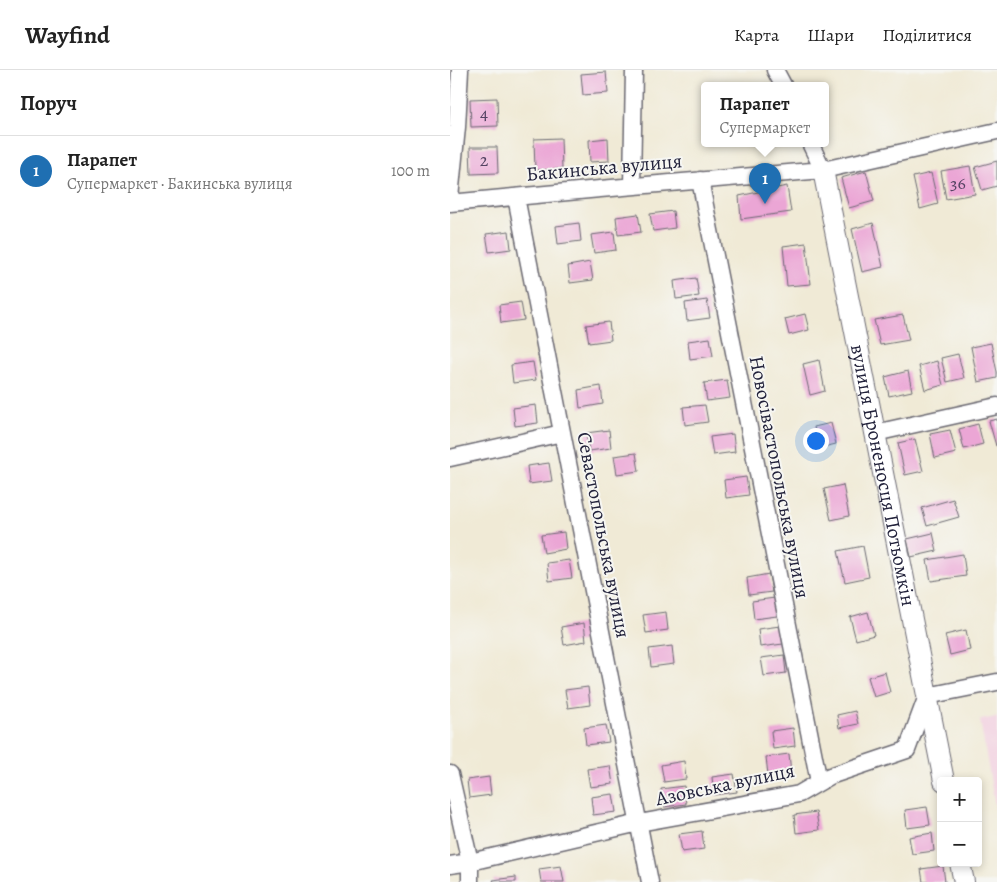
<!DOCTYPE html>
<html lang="uk">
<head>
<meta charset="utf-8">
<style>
	body { margin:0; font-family:Alegreya,serif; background:#f2f2f2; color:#222 }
	.controls { position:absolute; right:15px; bottom:15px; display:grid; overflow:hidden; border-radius:5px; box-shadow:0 2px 8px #0003 }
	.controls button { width:45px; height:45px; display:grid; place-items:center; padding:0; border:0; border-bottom:1px solid #e0e0e0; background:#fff; color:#222; font:25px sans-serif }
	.you { position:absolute; left:365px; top:370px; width:18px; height:18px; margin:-12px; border:4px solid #fff; border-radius:50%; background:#1a73e8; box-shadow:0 0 0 8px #1a73e833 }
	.badge { display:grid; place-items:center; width:32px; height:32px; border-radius:50%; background:#1f6fb2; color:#fff; font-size:16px; font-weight:700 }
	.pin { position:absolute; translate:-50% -41px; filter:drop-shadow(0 1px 2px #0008) }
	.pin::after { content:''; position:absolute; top:26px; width:18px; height:15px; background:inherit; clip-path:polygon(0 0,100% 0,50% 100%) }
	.popup { position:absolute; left:251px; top:12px; width:128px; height:65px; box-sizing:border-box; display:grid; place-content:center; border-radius:5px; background:#fff; filter:drop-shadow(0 1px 4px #0005); font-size:16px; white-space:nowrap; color:#767676 }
	.popup b { font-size:19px; color:#222 }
	.popup::after { content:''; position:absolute; left:50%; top:100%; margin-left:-10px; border:10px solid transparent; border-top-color:#fff }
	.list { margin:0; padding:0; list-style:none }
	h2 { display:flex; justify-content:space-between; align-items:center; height:65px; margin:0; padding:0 20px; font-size:21px }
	h2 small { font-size:16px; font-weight:400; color:#767676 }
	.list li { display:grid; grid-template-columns:32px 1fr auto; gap:15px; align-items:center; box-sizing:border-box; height:70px; padding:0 20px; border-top:1px solid #e0e0e0 }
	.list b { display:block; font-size:19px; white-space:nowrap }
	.list p { margin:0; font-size:16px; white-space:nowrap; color:#767676 }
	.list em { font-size:16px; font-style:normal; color:#767676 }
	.map { position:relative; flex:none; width:547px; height:812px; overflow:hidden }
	header { display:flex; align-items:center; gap:30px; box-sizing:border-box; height:70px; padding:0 25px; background:#fff; border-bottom:1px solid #e0e0e0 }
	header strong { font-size:24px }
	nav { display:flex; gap:28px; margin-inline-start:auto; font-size:18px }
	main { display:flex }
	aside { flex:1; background:#fff }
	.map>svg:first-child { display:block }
</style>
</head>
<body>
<header>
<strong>Wayfind</strong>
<nav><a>Карта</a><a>Шари</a><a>Поділитися</a></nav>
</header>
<main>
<aside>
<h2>Поруч<small></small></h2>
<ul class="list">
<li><span class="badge">1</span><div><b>Парапет</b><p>Супермаркет · Бакинська вулиця</p></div><em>100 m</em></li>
</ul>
</aside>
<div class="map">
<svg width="547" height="812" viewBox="0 0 547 812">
	<rect width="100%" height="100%" fill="#f6f6f2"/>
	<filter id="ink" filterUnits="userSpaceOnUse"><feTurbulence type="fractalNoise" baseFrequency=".02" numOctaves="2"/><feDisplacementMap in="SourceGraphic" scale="10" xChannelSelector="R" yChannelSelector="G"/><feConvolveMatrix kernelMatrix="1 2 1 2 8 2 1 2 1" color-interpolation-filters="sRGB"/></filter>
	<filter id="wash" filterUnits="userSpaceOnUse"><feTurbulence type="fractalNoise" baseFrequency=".0096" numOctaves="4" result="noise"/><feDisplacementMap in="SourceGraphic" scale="20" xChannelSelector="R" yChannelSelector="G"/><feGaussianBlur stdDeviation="1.12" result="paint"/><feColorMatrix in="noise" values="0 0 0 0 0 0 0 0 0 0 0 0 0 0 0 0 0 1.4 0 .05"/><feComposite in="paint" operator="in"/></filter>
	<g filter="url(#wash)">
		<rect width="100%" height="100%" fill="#f0ead6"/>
		<!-- built -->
		<path fill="#f2cfe0" d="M 547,647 L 547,747 L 530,650 Z"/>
		<g id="blocks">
			<!-- building -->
			<path fill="#eba6d5" d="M 156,2 L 158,23 L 133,25 L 131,4 Z
				M 47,28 L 48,56 L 21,57 L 20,29 Z
				M 111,68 L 112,99 L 85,100 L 84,69 Z
				M 158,68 L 159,91 L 140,92 L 139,70 Z
				M 20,77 L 47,77 L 48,103 L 21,104 Z
				M 547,91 L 547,116 L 532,120 L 525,97 Z
				M 520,96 L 525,124 L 496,129 L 491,101 Z
				M 416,101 L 424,131 L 399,138 L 391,108 Z
				M 481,103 L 488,134 L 470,139 L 463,107 Z
				M 337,116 L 341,142 L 291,149 L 289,126 Z
				M 223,141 L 225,158 L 203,161 L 200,144 Z
				M 188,144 L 191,162 L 168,165 L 166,147 Z
				M 129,153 L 131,171 L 108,174 L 106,156 Z
				M 423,153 L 433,197 L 412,202 L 402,159 Z
				M 59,161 L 61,179 L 39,182 L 36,164 Z
				M 164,162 L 166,180 L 144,183 L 141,165 Z
				M 356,173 L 361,214 L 337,216 L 333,176 Z
				M 140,192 L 143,210 L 120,213 L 118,196 Z
				M 246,208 L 249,226 L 226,229 L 224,211 Z
				M 257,230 L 260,248 L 237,251 L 235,233 Z
				M 71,232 L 74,250 L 51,253 L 49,235 Z
				M 355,244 L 359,260 L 339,265 L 335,249 Z
				M 453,245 L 459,270 L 430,275 L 424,250 Z
				M 159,252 L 161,270 L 139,273 L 136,255 Z
				M 260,268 L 263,286 L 240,289 L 238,271 Z
				M 541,273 L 547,302 L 547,308 L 528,312 L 521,277 Z
				M 508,284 L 514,308 L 497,312 L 491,288 Z
				M 369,290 L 375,321 L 360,325 L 353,294 Z
				M 487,291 L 493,315 L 475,320 L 469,296 Z
				M 83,292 L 86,310 L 63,313 L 61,295 Z
				M 458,301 L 462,321 L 439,326 L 435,307 Z
				M 277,310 L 280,328 L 257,331 L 254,313 Z
				M 151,316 L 153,334 L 130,338 L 128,320 Z
				M 86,335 L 88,353 L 65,356 L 63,338 Z
				M 255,335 L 258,352 L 235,355 L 233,337 Z
				M 547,349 L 547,376 L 546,376 L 539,351 Z
				M 381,353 L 386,374 L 369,378 L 364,357 Z
				M 528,354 L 533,374 L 514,379 L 509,359 Z
				M 159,360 L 161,378 L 139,381 L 136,363 Z
				M 500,360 L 506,383 L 485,388 L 480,364 Z
				M 283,364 L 285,382 L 263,385 L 260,367 Z
				M 465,369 L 473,401 L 455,405 L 448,373 Z
				M 186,383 L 189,401 L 167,404 L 164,386 Z
				M 99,393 L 102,411 L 79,414 L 77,396 Z
				M 296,407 L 299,425 L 276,428 L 274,410 Z
				M 393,415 L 399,446 L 381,450 L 374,419 Z
				M 503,429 L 509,447 L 477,456 L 472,438 Z
				M 114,462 L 116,479 L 94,483 L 91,465 Z
				M 483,463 L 487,481 L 461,487 L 457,469 Z
				M 413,476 L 419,507 L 395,512 L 388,481 Z
				M 513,484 L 516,506 L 481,511 L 477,490 Z
				M 119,490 L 122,508 L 99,511 L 97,493 Z
				M 319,504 L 322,522 L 299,525 L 297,508 Z
				M 325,528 L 327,546 L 304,549 L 302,531 Z
				M 216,542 L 218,560 L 196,563 L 193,545 Z
				M 418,542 L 424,565 L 406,570 L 400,547 Z
				M 134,553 L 136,571 L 114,575 L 111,557 Z
				M 330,556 L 333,574 L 310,577 L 308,559 Z
				M 516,560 L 520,580 L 500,585 L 495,565 Z
				M 222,576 L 224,594 L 201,597 L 199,579 Z
				M 334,585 L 336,603 L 314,606 L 311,588 Z
				M 435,602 L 440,622 L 424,627 L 418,607 Z
				M 138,617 L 140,635 L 118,638 L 115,620 Z
				M 405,641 L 408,654 L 389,658 L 387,645 Z
				M 156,655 L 159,672 L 136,675 L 134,658 Z
				M 343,658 L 345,676 L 323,679 L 321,661 Z
				M 339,684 L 341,702 L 318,705 L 316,687 Z
				M 234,691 L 236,709 L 214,712 L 211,695 Z
				M 160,696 L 163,714 L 140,717 L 137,699 Z
				M 284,704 L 287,722 L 264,725 L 262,707 Z
				M 39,707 L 41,725 L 19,728 L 17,710 Z
				M 234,716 L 236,734 L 214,737 L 211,719 Z
				M 163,724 L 166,742 L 143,745 L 141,727 Z
				M 477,737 L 480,755 L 457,758 L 455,740 Z
				M 366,742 L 369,760 L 346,763 L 344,745 Z
				M 252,761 L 254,779 L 232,782 L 229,764 Z
				M 482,763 L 484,781 L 462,784 L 459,767 Z
				M 111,796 L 114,812 L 91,812 L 89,799 Z
				M 493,796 L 495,812 L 473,812 L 471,799 Z
				M 66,807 L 66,812 L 44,812 L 43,810 Z"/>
		</g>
	</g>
	<g filter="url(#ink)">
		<use href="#blocks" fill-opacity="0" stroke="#6a6871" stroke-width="1"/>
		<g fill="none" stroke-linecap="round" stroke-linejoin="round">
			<!-- minor casing -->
			<g stroke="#6a6871" stroke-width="19">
				<path id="minor" d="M 325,0 L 333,15
					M 360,73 L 373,100
					M 250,110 L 369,712
					M 182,116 L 184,0
					M 66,127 L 200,812
					M 0,128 L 7,57 L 10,0
					M 0,133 L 150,119 L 373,100 L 547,61
					M 425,363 L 547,336
					M 0,388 L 112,363
					M 0,704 L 20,792 L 20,812
					M 0,795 L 20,792 L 189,753 L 349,724 L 380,706 L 457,680 L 477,626 L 547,612"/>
			</g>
			<!-- tertiary casing -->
			<g stroke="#6a6871" stroke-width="22">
				<g id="tertiary">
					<path id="s1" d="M 373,100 L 494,711"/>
					<path d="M 510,793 L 514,812"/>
				</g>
			</g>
			<!-- minor -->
			<use href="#minor" stroke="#fff" stroke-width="16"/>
			<!-- tertiary -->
			<use href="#tertiary" stroke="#fff" stroke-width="20"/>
		</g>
	</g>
	<g text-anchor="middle" stroke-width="4" stroke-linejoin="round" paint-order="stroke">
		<!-- number labels -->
		<g font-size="18" fill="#544362">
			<text x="34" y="49">4</text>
			<text x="34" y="96">2</text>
			<text x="508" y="119">36</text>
		</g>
		<!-- street labels -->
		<g font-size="20" fill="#22223b" stroke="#f6f6f2">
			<text transform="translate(154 97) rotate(-5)" y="7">Бакинська вулиця</text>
			<text dy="7" stroke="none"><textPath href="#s1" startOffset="311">вулиця Броненосця Потьомкін</textPath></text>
			<text transform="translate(330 407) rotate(79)" y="7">Новосівастопольська вулиця</text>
			<text transform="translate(154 465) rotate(79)" y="7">Севастопольська вулиця</text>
			<text transform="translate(275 714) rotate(-12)" y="7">Азовська вулиця</text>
		</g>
	</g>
</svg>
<div class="controls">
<button>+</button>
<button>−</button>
</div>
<div class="you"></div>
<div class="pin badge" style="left:315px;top:134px">1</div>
<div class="popup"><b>Парапет</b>Супермаркет</div>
</div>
</main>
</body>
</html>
